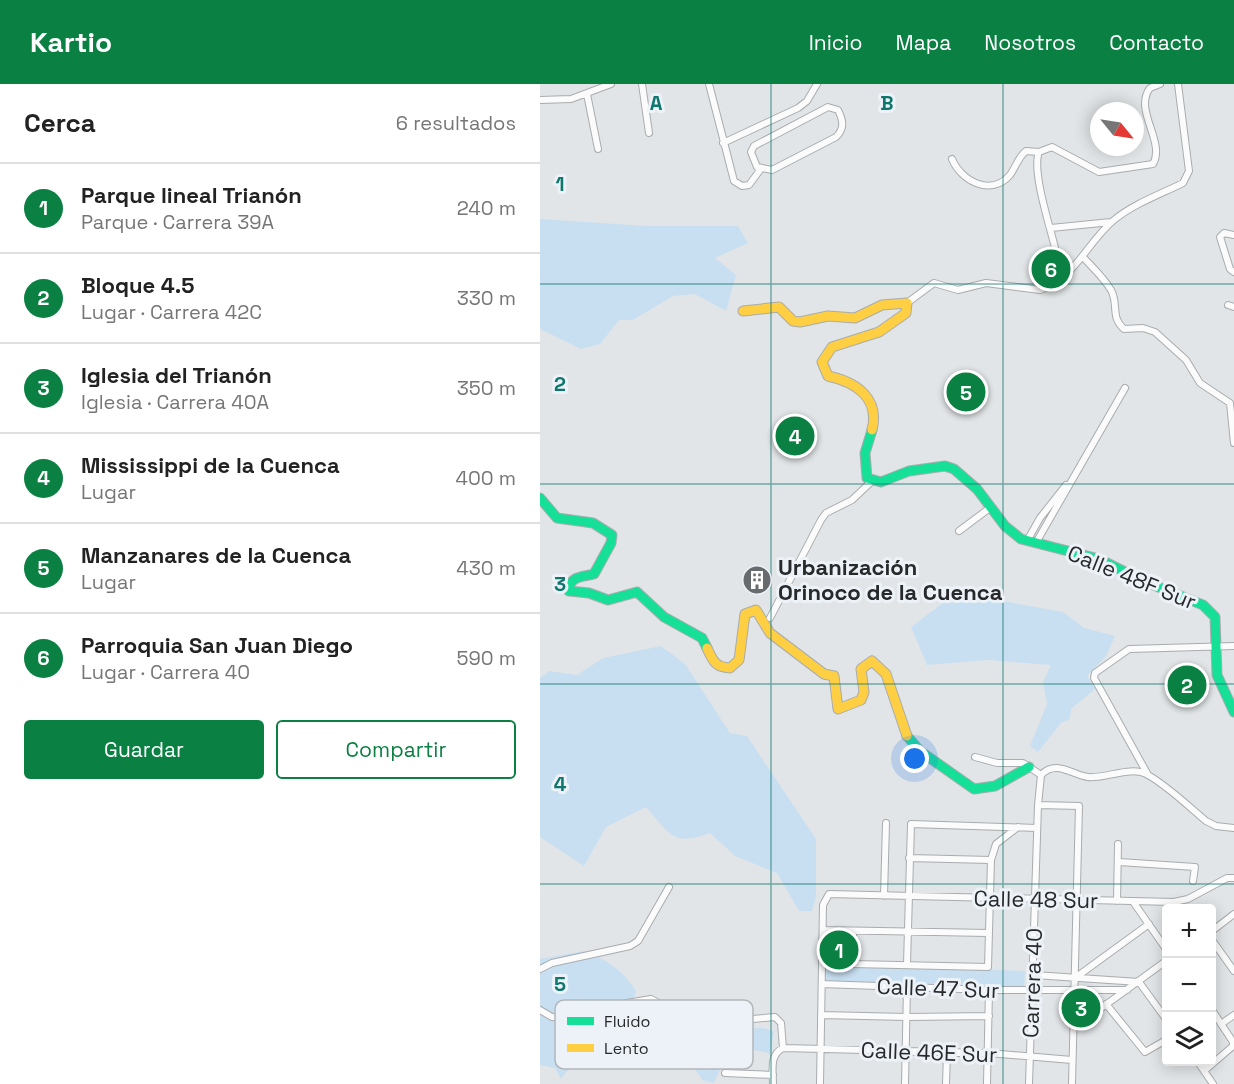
<!DOCTYPE html>
<html lang="es">
<head>
<meta charset="utf-8">
<style>
	body { margin:0; font-family:"Space Grotesk",sans-serif; background:#f2f2f2; color:#222 }
	.controls { position:absolute; right:18px; bottom:18px; display:grid; overflow:hidden; border-radius:6px; box-shadow:0 3px 15px #0003 }
	.controls button { width:54px; height:54px; display:grid; place-items:center; padding:0; border:0; border-bottom:2px solid #e0e0e0; background:#fff; color:#222; font:30px sans-serif }
	.compass { position:absolute; left:550px; top:18px; width:54px; height:54px; border-radius:50%; background:#fff; box-shadow:0 3px 15px #0003; rotate:120deg }
	.you { position:absolute; left:375px; top:675px; width:21px; height:21px; margin:-15px; border:4px solid #fff; border-radius:50%; background:#1a73e8; box-shadow:0 0 0 9px #1a73e833 }
	.badge { display:grid; place-items:center; width:39px; height:39px; border-radius:50%; background:#0b8043; color:#fff; font-size:20px; font-weight:700 }
	.pin { position:absolute; translate:-50% -50%; border:3px solid #fff; box-shadow:0 2px 6px #0006 }
	.list { margin:0; padding:0; list-style:none }
	h2 { display:flex; justify-content:space-between; align-items:center; height:78px; margin:0; padding:0 24px; font-size:26px }
	h2 small { font-size:20px; font-weight:400; color:#767676 }
	.list li { display:grid; grid-template-columns:39px 1fr auto; gap:18px; align-items:center; box-sizing:border-box; height:90px; padding:0 24px; border-top:2px solid #e0e0e0 }
	.list b { display:block; font-size:22px; white-space:nowrap }
	.list p { margin:0; font-size:20px; white-space:nowrap; color:#767676 }
	.list em { font-size:20px; font-style:normal; color:#767676 }
	.actions { display:flex; gap:12px; padding:18px 24px }
	.actions a { flex:1; padding:14px 0; border:2px solid #0b8043; border-radius:6px; text-align:center; font-size:21px; color:#0b8043 }
	.actions .main { background:#0b8043; color:#fff }
	.icon { flex:none; width:33px; height:33px; fill:none; stroke:currentColor; stroke-width:2; stroke-linecap:round; stroke-linejoin:round }
	.map { position:relative; flex:none; width:694px; height:1000px; overflow:hidden }
	header { display:flex; align-items:center; gap:36px; box-sizing:border-box; height:84px; padding:0 30px; background:#0b8043; color:#fff }
	header strong { font-size:28px }
	nav { display:flex; gap:33px; margin-inline-start:auto; font-size:21px }
	main { display:flex }
	aside { flex:1; background:#fff }
	.map>svg:first-child { display:block }
</style>
</head>
<body>
<header>
<strong>Kartio</strong>
<nav><a>Inicio</a><a>Mapa</a><a>Nosotros</a><a>Contacto</a></nav>
</header>
<main>
<aside>
<h2>Cerca<small>6 resultados</small></h2>
<ul class="list">
<li><span class="badge">1</span><div><b>Parque lineal Trianón</b><p>Parque · Carrera 39A</p></div><em>240 m</em></li>
<li><span class="badge">2</span><div><b>Bloque 4.5</b><p>Lugar · Carrera 42C</p></div><em>330 m</em></li>
<li><span class="badge">3</span><div><b>Iglesia del Trianón</b><p>Iglesia · Carrera 40A</p></div><em>350 m</em></li>
<li><span class="badge">4</span><div><b>Mississippi de la Cuenca</b><p>Lugar</p></div><em>400 m</em></li>
<li><span class="badge">5</span><div><b>Manzanares de la Cuenca</b><p>Lugar</p></div><em>430 m</em></li>
<li><span class="badge">6</span><div><b>Parroquia San Juan Diego</b><p>Lugar · Carrera 40</p></div><em>590 m</em></li>
</ul>
<div class="actions"><a class="main">Guardar</a><a>Compartir</a></div>
</aside>
<div class="map">
<svg width="694" height="1000" viewBox="0 0 694 1000">
	<rect width="100%" height="100%" fill="#e2e5e7"/>
	<!-- green -->
	<path fill="#c8dff1" d="M 0,135 L 107,142 L 198,142 L 208,159 L 175,174 L 196,191 L 186,227 L 155,210 L 133,212 L 93,236 L 79,236 L 60,260 L 41,265 L 0,245 Z
		M 407,516 L 463,517 L 523,528 L 544,544 L 575,552 L 566,572 L 547,592 L 555,605 L 531,625 L 530,635 L 521,639 L 498,668 L 490,662 L 507,620 L 503,598 L 511,581 L 448,576 L 387,581 L 371,543 Z
		M 121,562 L 145,580 L 190,649 L 207,652 L 276,755 L 276,812 L 272,827 L 259,827 L 237,789 L 195,772 L 170,749 C 133,763 130,750 106,723 L 66,743 L 44,782 L 0,753 L 0,594 L 9,587 L 37,591 L 63,574 Z
		M 287,850 L 311,850 L 312,882 L 485,887 L 484,903 L 286,897 Z
		M 44,867 C 67,876 82,885 96,907 L 90,927 L 178,952 C 199,950 213,939 234,947 L 230,970 C 199,959 185,971 174,999 L 162,996 L 152,980 L 83,952 L 48,960 L 21,995 L 15,984 L 0,981 L 0,875 Z"/>
	<g fill="none" stroke-linecap="round" stroke-linejoin="round">
		<!-- street casing -->
		<g stroke="#a9acae" stroke-width="8">
			<path id="street" d="M 102,0 L 109,49
				M 169,0 L 194,97 L 202,102 L 209,101 L 220,86
				M 47,10 L 58,65
				M 0,16 L 31,15 L 71,0
				M 288,23 L 298,26 C 303,36 305,44 296,53 L 232,86 L 217,83 L 211,68 L 214,62 Z
				M 183,59 L 258,24 L 267,17 L 277,0
				M 412,75 C 421,97 451,113 470,91 C 476,83 478,73 486,67 L 499,68
				M 511,144 L 571,138
				M 694,151 L 684,149 L 680,153 L 690,185 L 694,188
				M 543,173 C 552,183 564,194 571,206 C 579,220 570,233 584,245 L 603,244 L 615,248 L 646,276 L 660,299 L 690,319 L 694,359
				M 528,188 L 521,181 L 517,172 C 512,148 491,88 499,68 L 512,63 L 559,88 L 613,80 C 626,58 593,26 610,4 L 620,0
				M 367,219 L 394,199 L 418,206 L 446,199 L 500,206 C 534,196 548,157 574,136 C 593,120 621,110 643,99 L 649,87 L 638,0
				M 688,221 L 694,223
				M 419,447 L 451,423
				M 487,457 L 500,434 L 526,401
				M 497,457 L 585,304
				M 230,534 L 281,436 L 286,429 L 312,416 L 332,397
				M 435,673 L 457,679 L 483,679 L 501,691
				M 501,691 C 516,675 532,691 548,693 C 567,695 590,681 608,691 C 629,703 648,722 666,737 L 676,742 L 694,744
				M 608,691 L 554,594 L 555,589 L 589,565 L 694,562
				M 498,721 L 539,722 L 532,1000
				M 369,774 L 451,776
				M 579,778 L 655,783 L 653,797
				M 344,812 L 346,739
				M 577,817 L 578,760
				M 594,819 L 626,865
				M 284,846 L 449,849
				M 313,847 L 313,880 L 448,883 L 451,776 L 456,760 L 478,743
				M 672,847 L 694,830
				M 672,856 L 694,887
				M 367,880 L 371,740 L 497,744
				M 0,885 L 12,879 L 90,862 L 98,857 L 129,803
				M 494,891 L 599,898
				M 535,894 L 609,840
				M 599,898 L 626,935
				M 282,900 L 449,906 L 587,906
				M 566,920 L 605,968 L 626,956
				M 0,926 L 12,933 L 35,935 L 87,919 L 111,915 L 149,935 L 189,937 L 235,933 L 241,939 L 243,964
				M 281,931 L 367,933 L 449,932
				M 549,933 L 626,877
				M 681,940 L 694,931
				M 658,978 L 673,1000
				M 664,987 L 693,962 L 693,958 L 672,926
				M 185,989 L 233,991
				M 233,1000 C 233,987 229,971 243,964 L 448,969 L 532,976
				M 280,1000 L 283,821 L 289,810 L 634,818 L 648,815 L 687,794 L 694,794
				M 365,1000 L 367,902
				M 406,1000 L 407,968
				M 447,1000 L 449,906
				M 489,1000 L 498,721 L 501,691"/>
		</g>
		<!-- fast casing -->
		<g stroke="#a9acae" stroke-width="11">
			<path id="fast" d="M 332,346 L 325,369 L 327,394 L 341,398 L 369,387 L 405,382 L 414,385 L 437,405 L 465,442 L 481,455 L 559,475 L 601,496 L 663,521 L 675,533 L 677,591 L 694,628
				M 0,414 L 17,434 L 53,439 L 72,451 L 71,459 L 54,490 C 42,493 29,492 29,507 L 49,509 L 68,516 L 97,508 L 124,533 L 162,554 L 167,564
				M 367,652 L 380,667 L 434,705 L 455,702 L 489,683"/>
		</g>
		<!-- slow casing -->
		<g stroke="#a9acae" stroke-width="11">
			<path id="slow" d="M 203,227 L 239,223 L 253,237 L 260,238 L 288,232 L 315,234 L 342,221 L 367,219 L 366,229 L 339,248 L 292,263 L 282,278 L 288,292 C 316,298 340,314 332,346
				M 167,564 C 173,577 175,583 190,584 L 199,576 L 205,530 L 216,526 L 230,549 L 284,590 L 294,592 L 298,625 L 321,616 L 324,608 L 321,585 L 332,577 L 346,590 L 367,652"/>
		</g>
		<!-- street -->
		<use href="#street" stroke="#fbfbfb" stroke-width="6"/>
		<!-- fast -->
		<use href="#fast" stroke="#16e098" stroke-width="9"/>
		<!-- slow -->
		<use href="#slow" stroke="#ffcf43" stroke-width="9"/>
	</g>
	<!-- grid -->
	<path fill="none" stroke="#0f766e" stroke-width="1.5" stroke-opacity="0.55" d="M 231,0 L 231,1000M 463,0 L 463,1000M 0,200 L 694,200M 0,400 L 694,400M 0,600 L 694,600M 0,800 L 694,800"/>
	<!-- icons -->
	<defs>
		<g id="building-disc" transform="scale(1.5)"><circle r="9.5" fill="#686b6d" stroke="#ecf2f7"/><path d="M-4-6H4V6H1V3H-1V6H-4ZM-2.5-4.3h1.7v1.8h-1.7ZM.8-4.3h1.7v1.8H.8ZM-2.5-1h1.7V.8h-1.7ZM.8-1h1.7V.8H.8Z" fill="#fff"/></g>
	</defs>
	<g fill-rule="evenodd">
		<use href="#building-disc" x="217" y="496"/>
	</g>
	<g text-anchor="middle" stroke-width="6" stroke-linejoin="round" paint-order="stroke">
		<!-- poi labels -->
		<g font-size="22" font-weight="bold" fill="#27292b" stroke="#ecf2f7" text-anchor="start">
			<text x="238" y="491">Urbanización<tspan x="238" dy="25">Orinoco de la Cuenca</tspan></text>
		</g>
		<!-- street labels -->
		<g font-size="22" fill="#27292b" stroke="#ecf2f7">
			<text transform="translate(592 493) rotate(22)" y="8">Calle 48F Sur</text>
			<text transform="translate(496 815) rotate(1)" y="8">Calle 48 Sur</text>
			<text transform="translate(492 899) rotate(-88)" y="8">Carrera 40</text>
			<text transform="translate(398 904) rotate(2)" y="8">Calle 47 Sur</text>
			<text transform="translate(389 968) rotate(2)" y="8">Calle 46E Sur</text>
		</g>
	</g>
	<!-- legend -->
	<rect x="15" y="916" width="198" height="69" rx="9" fill="#ecf2f7" stroke="#b1b6ba" stroke-width="1.5"/>
	<rect x="27" y="933" width="27" height="8" fill="#16e098"/>
	<rect x="27" y="960" width="27" height="8" fill="#ffcf43"/>
	<g font-size="16" fill="#27292b">
		<text x="64" y="943">Fluido</text>
		<text x="64" y="970">Lento</text>
	</g>
	<g font-size="20" text-anchor="middle" font-weight="bold" fill="#0f766e" stroke="#ecf2f7" stroke-width="6" stroke-linejoin="round" paint-order="stroke">
		<text x="116" y="26">A</text>
		<text x="347" y="26">B</text>
		<text x="20" y="107">1</text>
		<text x="20" y="307">2</text>
		<text x="20" y="507">3</text>
		<text x="20" y="707">4</text>
		<text x="20" y="907">5</text>
	</g>
</svg>
<div class="controls">
<button>+</button>
<button>−</button>
<button><svg class="icon" aria-label="layers" viewBox="0 0 24 24"><path d="M12 4l9 5-9 5-9-5zM3 14l9 5 9-5"/></svg></button>
</div>
<svg class="compass" viewBox="-18 -18 36 36"><path d="M0-13l5 13h-10z" fill="#e53935"/><path d="M0 13l5-13h-10z" fill="#767676"/></svg>
<div class="you"></div>
<div class="pin badge" style="left:299px;top:866px">1</div>
<div class="pin badge" style="left:647px;top:601px">2</div>
<div class="pin badge" style="left:541px;top:924px">3</div>
<div class="pin badge" style="left:255px;top:352px">4</div>
<div class="pin badge" style="left:426px;top:308px">5</div>
<div class="pin badge" style="left:511px;top:185px">6</div>
</div>
</main>
</body>
</html>
